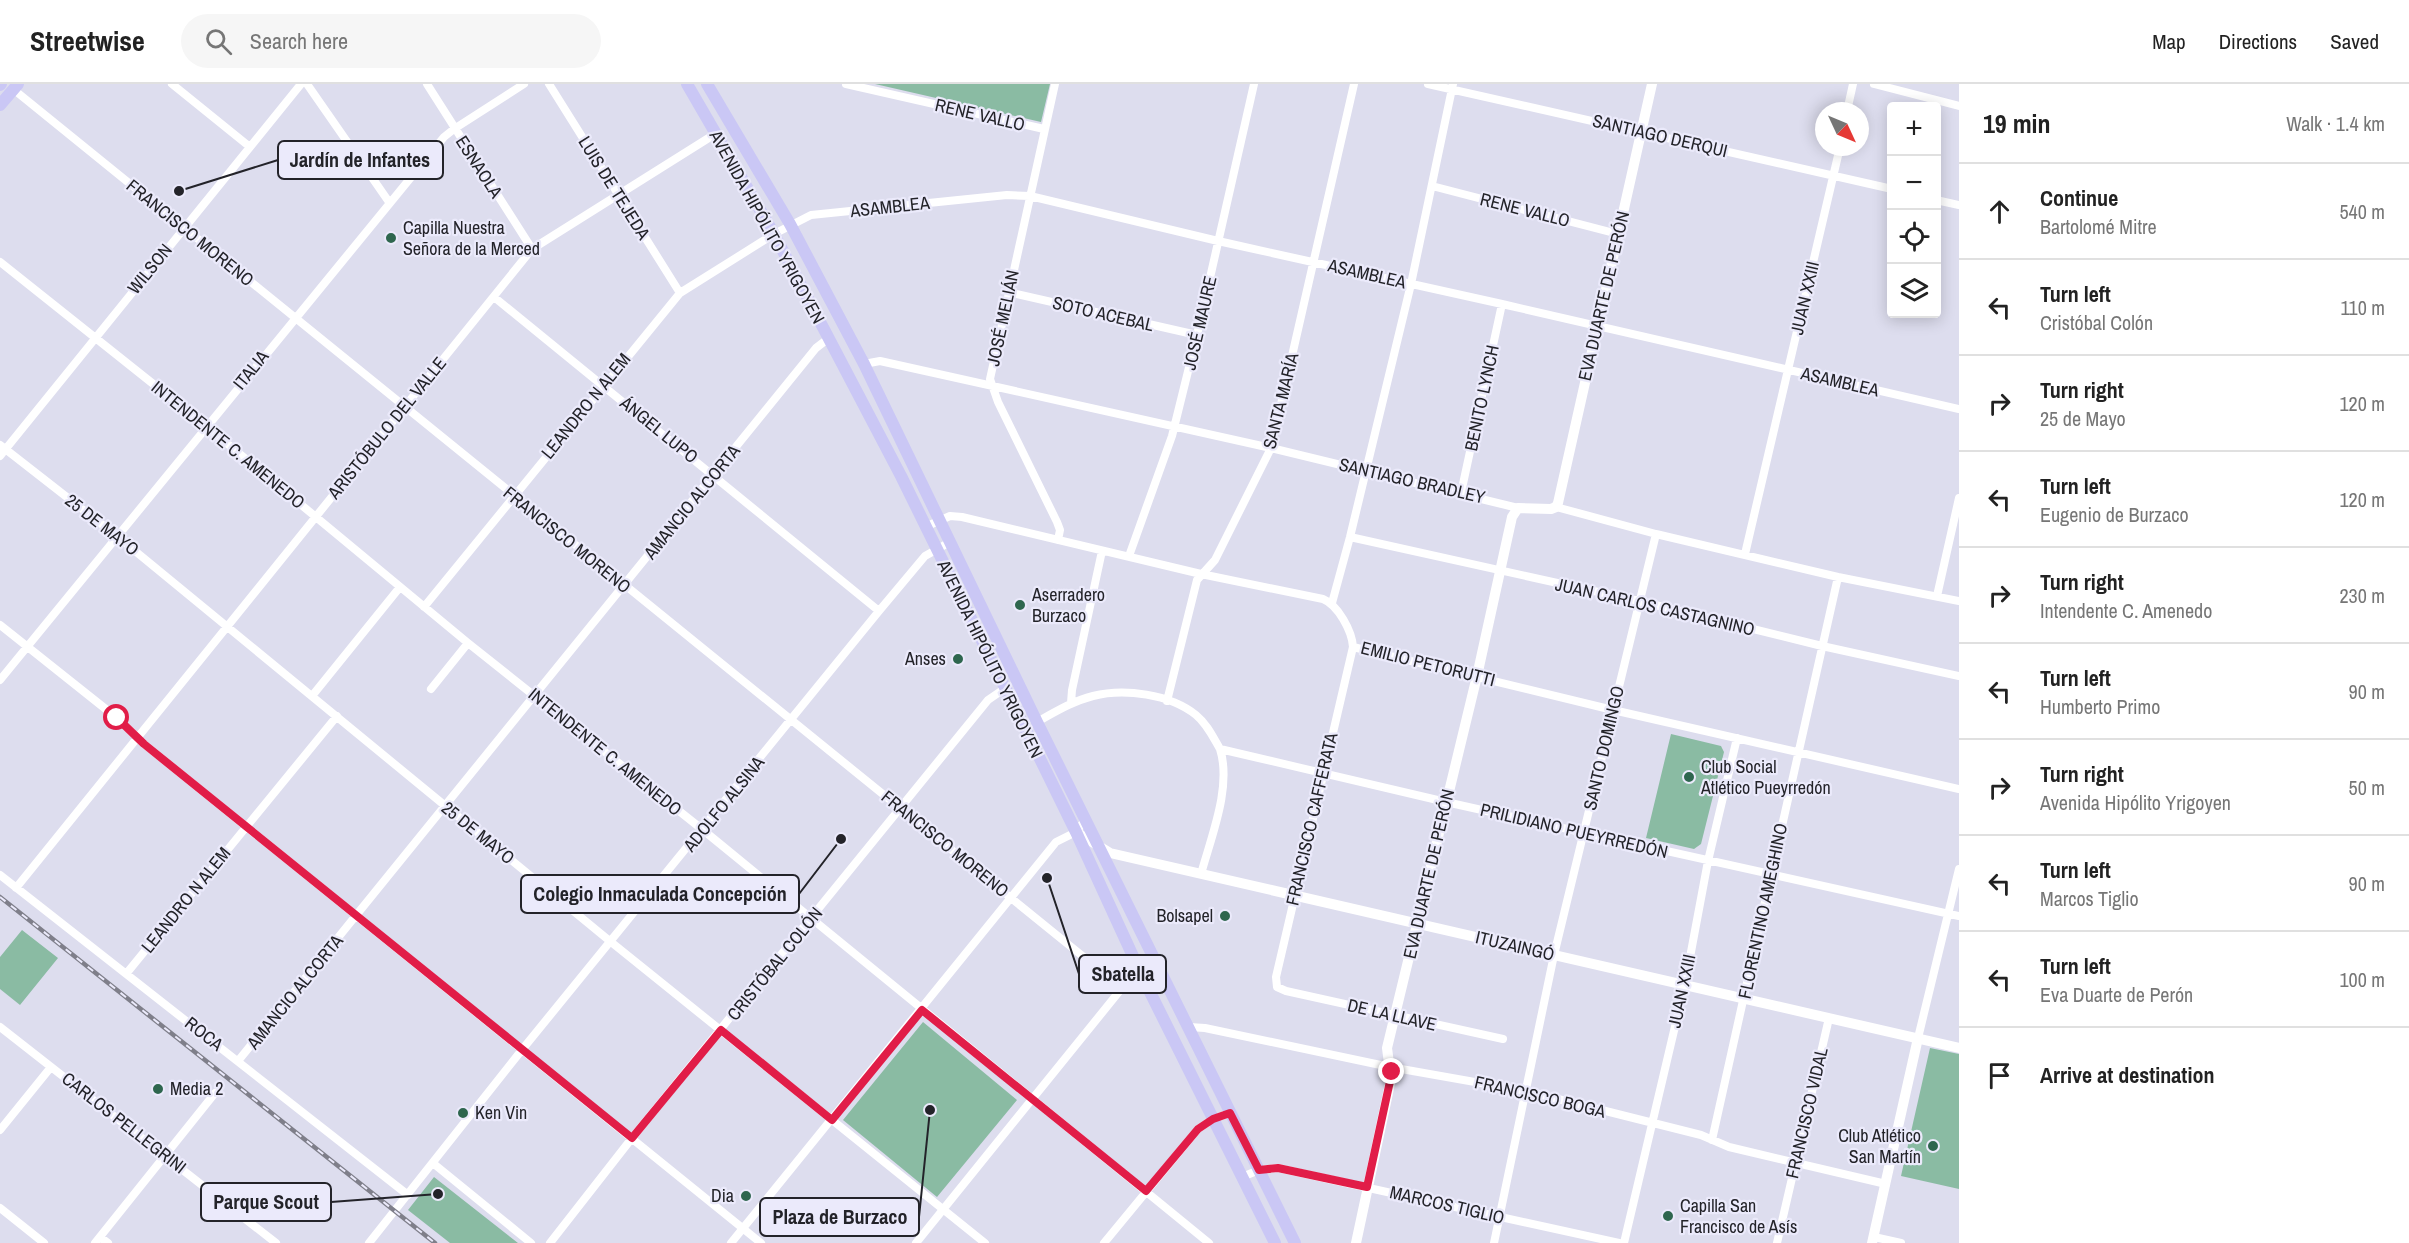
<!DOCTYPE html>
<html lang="en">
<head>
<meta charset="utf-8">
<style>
	body { margin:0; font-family:"Archivo Narrow",sans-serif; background:#f6f6f6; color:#222 }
	.controls { position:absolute; right:18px; top:18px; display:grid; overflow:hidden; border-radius:6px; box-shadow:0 3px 15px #0003 }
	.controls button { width:54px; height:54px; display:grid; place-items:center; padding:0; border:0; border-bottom:2px solid #e0e0e0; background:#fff; color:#222; font:30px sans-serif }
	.compass { position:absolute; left:1815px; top:18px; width:54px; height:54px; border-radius:50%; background:#fff; box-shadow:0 3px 15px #0003; rotate:134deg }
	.stop { position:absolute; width:18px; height:18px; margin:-14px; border:4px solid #e11d48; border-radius:50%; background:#fff }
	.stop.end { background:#e11d48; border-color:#fff; box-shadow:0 2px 6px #0008 }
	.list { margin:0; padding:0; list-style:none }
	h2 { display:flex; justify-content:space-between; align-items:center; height:78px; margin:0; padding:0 24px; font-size:26px }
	h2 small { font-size:20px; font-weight:400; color:#767676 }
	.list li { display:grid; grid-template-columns:39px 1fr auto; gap:18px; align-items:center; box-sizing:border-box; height:96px; padding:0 24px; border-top:2px solid #e0e0e0 }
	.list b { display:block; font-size:22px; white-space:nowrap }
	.list p { margin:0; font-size:20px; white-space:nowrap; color:#767676 }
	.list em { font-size:20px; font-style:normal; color:#767676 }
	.icon { flex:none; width:33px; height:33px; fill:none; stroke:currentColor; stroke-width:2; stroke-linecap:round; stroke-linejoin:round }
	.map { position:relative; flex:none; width:1959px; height:1159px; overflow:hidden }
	header { display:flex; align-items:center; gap:36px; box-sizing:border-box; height:84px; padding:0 30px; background:#fff; border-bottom:2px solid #e0e0e0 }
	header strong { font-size:28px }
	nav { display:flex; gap:33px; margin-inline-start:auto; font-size:21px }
	.search { width:420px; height:54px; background:#f6f6f6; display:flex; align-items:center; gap:15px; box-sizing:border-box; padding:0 21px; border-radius:33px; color:#767676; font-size:22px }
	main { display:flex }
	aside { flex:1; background:#fff }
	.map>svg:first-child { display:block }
</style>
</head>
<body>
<header>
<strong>Streetwise</strong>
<div class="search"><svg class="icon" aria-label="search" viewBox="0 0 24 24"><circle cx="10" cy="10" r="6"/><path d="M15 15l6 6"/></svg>Search here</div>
<nav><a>Map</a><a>Directions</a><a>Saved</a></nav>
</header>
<main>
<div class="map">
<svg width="1959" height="1159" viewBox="0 0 1959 1159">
	<rect width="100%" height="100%" fill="#dde"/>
	<!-- green -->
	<path fill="#8abba3" d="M 875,0 L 1050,0 L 1041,38 Z
		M 1671,650 L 1721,662 L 1724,668 L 1701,760 L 1694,765 L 1646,754 Z
		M 22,846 L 58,874 L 20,921 L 0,905 L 0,873 Z
		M 923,938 L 1017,1016 L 937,1113 L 843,1036 Z
		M 1930,964 L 1959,970 L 1959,1105 L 1901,1092 Z
		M 434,1093 L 518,1159 L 450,1159 L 408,1126 Z"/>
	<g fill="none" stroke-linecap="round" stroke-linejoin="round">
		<!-- street -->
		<path stroke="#fff" stroke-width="8" d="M 172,0 L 250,63
			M 307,0 L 389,118
			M 427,0 L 532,165
			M 549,0 L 680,209
			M 846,0 L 1044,45
			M 1055,0 L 990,295 L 998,318 L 1057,438 L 1060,446 L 1058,456
			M 1428,0 L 1892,105
			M 1874,0 L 1959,22
			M 13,5 L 1122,904
			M 1847,27 L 1853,0
			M 1432,102 L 1618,150
			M 1936,116 L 1959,121
			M 0,178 L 206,342 L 468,559 L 703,746 L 1209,1159
			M 1008,208 L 1197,251
			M 494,213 L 879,527
			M 864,280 L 880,277 L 1271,364 L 1518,424
			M 0,361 L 118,453 L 611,858 L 985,1159
			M 0,372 L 301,0
			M 1461,409 L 1502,220
			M 1556,423 L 1656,450 L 1838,493 L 1959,517
			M 925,443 L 950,432 L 962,433 L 1201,490 L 1323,515 C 1338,521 1352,547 1353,563 L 1613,626 L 1959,705
			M 1350,453 L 1639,517 L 1822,562 L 1959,592
			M 1745,470 L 1840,63
			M 1129,472 L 1172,352 L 1197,251 L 1254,0
			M 1937,512 L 1959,414
			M 1332,519 L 1350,453 L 1411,200 L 1453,0
			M 424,523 L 680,209 L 774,150 L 811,131 L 1007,111 L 1030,112 L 1218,157 L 1502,220 L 1959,325
			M 0,541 L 117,634 L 144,660 L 761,1159
			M 1353,563 L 1276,893 L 1277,903 L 1286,907 L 1503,955
			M 0,596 L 444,53 L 454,45 L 524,0
			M 431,605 L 468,559
			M 312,612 L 400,503
			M 1167,617 L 1197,496 L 1215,476 L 1271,364 L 1354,0
			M 1071,619 L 1072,606 L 1102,467
			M 1037,638 C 1055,628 1073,617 1093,612 C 1124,604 1170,610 1196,631 C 1207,640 1213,653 1220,665 L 1446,718 L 1959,832
			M 1201,790 C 1211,753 1232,703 1220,665
			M 0,791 L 408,1111
			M 16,804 L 532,165 L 715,50
			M 126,890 L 337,632
			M 0,943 L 276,1159
			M 1189,943 L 1205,944 L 1390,983 L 1526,1007 L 1701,1051 L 1729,1063 L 1886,1100
			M 1918,954 L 1959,785
			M 238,977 L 816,264 L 829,254
			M 0,1046 L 51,983
			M 1712,1056 C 1754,868 1795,681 1838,493
			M 434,1080 L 531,1159
			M 1242,1093 L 1259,1086 L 1278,1084 L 1619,1159
			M 0,1124 L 44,1159
			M 100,1153 L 108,1159
			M 1874,1153 L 1901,1159
			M 95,1159 L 215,1009
			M 369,1159 L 521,967 L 879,527 L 925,472 L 950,458
			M 550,1159 L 632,1054 L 988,616 L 1004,605
			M 731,1159 L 1056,758 L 1076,748 L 1086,735
			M 916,1159 L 1122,904 L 1143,894
			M 1104,1159 L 1198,1045 L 1213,1035 L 1230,1029
			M 1494,1159 L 1554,871 L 1656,450
			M 1624,1159 L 1685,900 L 1708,777 L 1737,654
			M 1777,1159 L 1829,934"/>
		<!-- secondary -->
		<path stroke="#fff" stroke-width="10" d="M 1076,748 L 1110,769 L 1959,964
			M 1356,1159 L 1391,995 L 1387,964 L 1477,592 L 1512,433 L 1518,424 L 1551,425 L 1556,423 L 1558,419 L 1652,0
			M 1872,1159 L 1918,954"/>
		<!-- primary -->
		<path stroke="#cac7f5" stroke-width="12" d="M 687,0 L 774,150 L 901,392 L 1076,748 L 1143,894 L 1275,1159
			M 707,0 L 790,140 L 864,280 L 1037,638 L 1295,1159
			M 0,1 L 1,0
			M 0,21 L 18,0"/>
		<!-- rail casing -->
		<g stroke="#7f7f8a" stroke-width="4.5">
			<path id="rail" d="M 0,813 L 435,1159"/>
		</g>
		<!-- rail -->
		<use href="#rail" stroke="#ebeafb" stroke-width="2" stroke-dasharray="7" stroke-linecap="butt"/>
	</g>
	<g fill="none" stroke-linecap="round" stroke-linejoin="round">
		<!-- route -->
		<path stroke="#e11d48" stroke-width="8" d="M 117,634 L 144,660 L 632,1054 L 721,946 L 832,1036 L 922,926 L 1146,1107 L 1198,1045 L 1213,1035 L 1230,1029 L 1259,1086 L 1278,1084 L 1367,1103 L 1392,988"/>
	</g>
	<!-- markers -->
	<g fill="#2e664e" stroke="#ebeafb" stroke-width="2">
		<circle cx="391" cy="154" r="6"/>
		<circle cx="1020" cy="521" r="6"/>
		<circle cx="958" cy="575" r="6"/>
		<circle cx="1689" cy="693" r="6"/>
		<circle cx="1225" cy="832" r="6"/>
		<circle cx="158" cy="1005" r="6"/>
		<circle cx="463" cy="1029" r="6"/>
		<circle cx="1933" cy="1062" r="6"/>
		<circle cx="746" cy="1112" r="6"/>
		<circle cx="1668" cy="1132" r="6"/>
	</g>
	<g text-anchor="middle" stroke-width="4.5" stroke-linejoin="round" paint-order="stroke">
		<!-- street labels -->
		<g font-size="18" fill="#232329" stroke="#ebeafb">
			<text transform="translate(980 31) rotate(13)" y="6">RENE VALLO</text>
			<text transform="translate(1660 52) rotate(13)" y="6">SANTIAGO DERQUI</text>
			<text transform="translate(479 83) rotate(57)" y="6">ESNAOLA</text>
			<text transform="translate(614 104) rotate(58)" y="6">LUIS DE TEJEDA</text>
			<text transform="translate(890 123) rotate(-6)" y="6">ASAMBLEA</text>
			<text transform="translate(1525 126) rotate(14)" y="6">RENE VALLO</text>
			<text transform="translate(767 143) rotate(61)" y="6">AVENIDA HIPÓLITO YRIGOYEN</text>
			<text transform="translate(190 149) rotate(39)" y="6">FRANCISCO MORENO</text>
			<text transform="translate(150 185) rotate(-51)" y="6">WILSON</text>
			<text transform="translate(1367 190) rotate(13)" y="6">ASAMBLEA</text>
			<text transform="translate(1604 212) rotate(-77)" y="6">EVA DUARTE DE PERÓN</text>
			<text transform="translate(1805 214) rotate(-77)" y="6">JUAN XXIII</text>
			<text transform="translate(1103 230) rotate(13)" y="6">SOTO ACEBAL</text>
			<text transform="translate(1003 234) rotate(-78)" y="6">JOSÉ MELIÁN</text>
			<text transform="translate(1200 239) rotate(-77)" y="6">JOSÉ MAURE</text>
			<text transform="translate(251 286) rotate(-51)" y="6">ITALIA</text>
			<text transform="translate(1840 298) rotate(13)" y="6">ASAMBLEA</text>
			<text transform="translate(1482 314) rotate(-78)" y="6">BENITO LYNCH</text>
			<text transform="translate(1281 317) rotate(-76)" y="6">SANTA MARÍA</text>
			<text transform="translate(586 322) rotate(-51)" y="6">LEANDRO N ALEM</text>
			<text transform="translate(387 344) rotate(-51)" y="6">ARISTÓBULO DEL VALLE</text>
			<text transform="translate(659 346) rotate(39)" y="6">ÁNGEL LUPO</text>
			<text transform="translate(228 361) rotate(39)" y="6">INTENDENTE C. AMENEDO</text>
			<text transform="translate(1412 397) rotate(13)" y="6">SANTIAGO BRADLEY</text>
			<text transform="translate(692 418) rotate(-51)" y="6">AMANCIO ALCORTA</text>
			<text transform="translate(102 441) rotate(38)" y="6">25 DE MAYO</text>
			<text transform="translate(567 456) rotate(39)" y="6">FRANCISCO MORENO</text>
			<text transform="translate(1655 523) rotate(13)" y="6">JUAN CARLOS CASTAGNINO</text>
			<text transform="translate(990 575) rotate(64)" y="6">AVENIDA HIPÓLITO YRIGOYEN</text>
			<text transform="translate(1428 580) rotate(14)" y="6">EMILIO PETORUTTI</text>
			<text transform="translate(1604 664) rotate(-77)" y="6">SANTO DOMINGO</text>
			<text transform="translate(605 668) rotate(39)" y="6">INTENDENTE C. AMENEDO</text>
			<text transform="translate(724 720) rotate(-51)" y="6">ADOLFO ALSINA</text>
			<text transform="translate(1312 735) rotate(-77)" y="6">FRANCISCO CAFFERATA</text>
			<text transform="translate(1574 747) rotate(13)" y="6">PRILIDIANO PUEYRREDÓN</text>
			<text transform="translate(478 749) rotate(39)" y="6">25 DE MAYO</text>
			<text transform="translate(945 760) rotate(39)" y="6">FRANCISCO MORENO</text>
			<text transform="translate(1429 790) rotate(-77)" y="6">EVA DUARTE DE PERÓN</text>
			<text transform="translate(186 816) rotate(-51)" y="6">LEANDRO N ALEM</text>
			<text transform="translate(1763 827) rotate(-78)" y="6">FLORENTINO AMEGHINO</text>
			<text transform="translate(1515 862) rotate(13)" y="6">ITUZAINGÓ</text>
			<text transform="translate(775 880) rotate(-51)" y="6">CRISTÓBAL COLÓN</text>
			<text transform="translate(1682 907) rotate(-78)" y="6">JUAN XXIII</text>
			<text transform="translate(295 908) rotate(-51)" y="6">AMANCIO ALCORTA</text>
			<text transform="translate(1392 931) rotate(13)" y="6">DE LA LLAVE</text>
			<text transform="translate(204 950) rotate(38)" y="6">ROCA</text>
			<text transform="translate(1540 1013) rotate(13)" y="6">FRANCISCO BOGA</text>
			<text transform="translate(1807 1029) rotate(-77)" y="6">FRANCISCO VIDAL</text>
			<text transform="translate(124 1039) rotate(38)" y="6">CARLOS PELLEGRINI</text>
			<text transform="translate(1447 1121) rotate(13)" y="6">MARCOS TIGLIO</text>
		</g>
		<!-- poi labels -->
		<g font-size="18" fill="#232329" stroke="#ebeafb" text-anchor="start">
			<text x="403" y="150">Capilla Nuestra<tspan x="403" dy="21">Señora de la Merced</tspan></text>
			<text x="1032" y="517">Aserradero<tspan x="1032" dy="21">Burzaco</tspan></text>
			<text x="946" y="581" text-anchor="end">Anses</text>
			<text x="1701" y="689">Club Social<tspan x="1701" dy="21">Atlético Pueyrredón</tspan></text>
			<text x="1213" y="838" text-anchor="end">Bolsapel</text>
			<text x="170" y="1011">Media 2</text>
			<text x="475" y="1035">Ken Vin</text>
			<text x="1921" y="1058" text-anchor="end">Club Atlético<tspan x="1921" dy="21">San Martín</tspan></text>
			<text x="734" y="1118" text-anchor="end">Dia</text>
			<text x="1680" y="1128">Capilla San<tspan x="1680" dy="21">Francisco de Asís</tspan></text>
		</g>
	</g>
	<!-- callouts -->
	<path fill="none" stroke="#232329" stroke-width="2" d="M179 107L278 76M841 755L799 810M1047 794L1079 890M438 1110L331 1118M930 1026L919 1133"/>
	<g fill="#232329" stroke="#ebeafb" stroke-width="2">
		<circle cx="179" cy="107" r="6"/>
		<circle cx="841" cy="755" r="6"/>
		<circle cx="1047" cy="794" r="6"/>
		<circle cx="438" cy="1110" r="6"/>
		<circle cx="930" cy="1026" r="6"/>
	</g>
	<g fill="#ebeafb" stroke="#232329" stroke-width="2">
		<rect x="278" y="57" width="165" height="38" rx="6"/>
		<rect x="521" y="791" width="278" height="38" rx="6"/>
		<rect x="1079" y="871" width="87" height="38" rx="6"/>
		<rect x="201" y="1099" width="130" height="38" rx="6"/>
		<rect x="760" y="1114" width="159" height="38" rx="6"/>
	</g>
	<g font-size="20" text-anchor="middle" font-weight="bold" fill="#232329">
		<text x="360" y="83">Jardín de Infantes</text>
		<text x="660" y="817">Colegio Inmaculada Concepción</text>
		<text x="1123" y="897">Sbatella</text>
		<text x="266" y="1125">Parque Scout</text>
		<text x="840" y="1140">Plaza de Burzaco</text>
	</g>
</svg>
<div class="controls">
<button>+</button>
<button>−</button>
<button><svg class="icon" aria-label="locate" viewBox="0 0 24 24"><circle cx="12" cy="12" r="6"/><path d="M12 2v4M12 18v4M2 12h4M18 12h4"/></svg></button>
<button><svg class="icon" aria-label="layers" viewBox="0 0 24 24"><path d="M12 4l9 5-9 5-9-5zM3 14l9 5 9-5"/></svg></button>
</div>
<svg class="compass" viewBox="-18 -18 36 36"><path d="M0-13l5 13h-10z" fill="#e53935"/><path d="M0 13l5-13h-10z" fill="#767676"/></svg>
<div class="stop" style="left:117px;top:634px"></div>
<div class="stop end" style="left:1392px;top:988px"></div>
</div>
<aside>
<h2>19 min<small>Walk · 1.4 km</small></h2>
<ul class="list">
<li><svg class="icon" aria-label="ahead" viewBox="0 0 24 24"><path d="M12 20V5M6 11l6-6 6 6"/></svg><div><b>Continue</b><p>Bartolomé Mitre</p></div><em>540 m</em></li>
<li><svg class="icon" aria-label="left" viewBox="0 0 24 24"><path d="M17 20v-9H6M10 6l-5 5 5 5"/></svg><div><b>Turn left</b><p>Cristóbal Colón</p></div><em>110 m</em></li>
<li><svg class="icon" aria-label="right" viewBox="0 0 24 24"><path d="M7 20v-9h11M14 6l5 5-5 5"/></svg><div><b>Turn right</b><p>25 de Mayo</p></div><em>120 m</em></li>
<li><svg class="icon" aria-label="left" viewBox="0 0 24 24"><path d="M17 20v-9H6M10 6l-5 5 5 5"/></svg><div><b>Turn left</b><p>Eugenio de Burzaco</p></div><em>120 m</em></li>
<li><svg class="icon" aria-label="right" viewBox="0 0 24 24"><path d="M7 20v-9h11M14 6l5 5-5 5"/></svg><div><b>Turn right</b><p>Intendente C. Amenedo</p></div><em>230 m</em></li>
<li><svg class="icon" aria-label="left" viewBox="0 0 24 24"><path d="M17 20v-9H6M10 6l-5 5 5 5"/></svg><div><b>Turn left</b><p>Humberto Primo</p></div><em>90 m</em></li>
<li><svg class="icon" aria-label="right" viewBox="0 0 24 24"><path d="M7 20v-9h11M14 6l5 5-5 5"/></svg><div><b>Turn right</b><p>Avenida Hipólito Yrigoyen</p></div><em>50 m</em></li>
<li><svg class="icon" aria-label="left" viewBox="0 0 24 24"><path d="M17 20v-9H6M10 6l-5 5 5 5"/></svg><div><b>Turn left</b><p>Marcos Tiglio</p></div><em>90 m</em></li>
<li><svg class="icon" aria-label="left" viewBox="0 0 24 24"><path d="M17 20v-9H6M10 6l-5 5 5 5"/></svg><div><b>Turn left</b><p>Eva Duarte de Perón</p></div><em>100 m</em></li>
<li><svg class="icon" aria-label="arrive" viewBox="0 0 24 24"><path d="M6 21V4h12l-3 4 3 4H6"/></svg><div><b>Arrive at destination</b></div></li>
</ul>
</aside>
</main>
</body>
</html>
